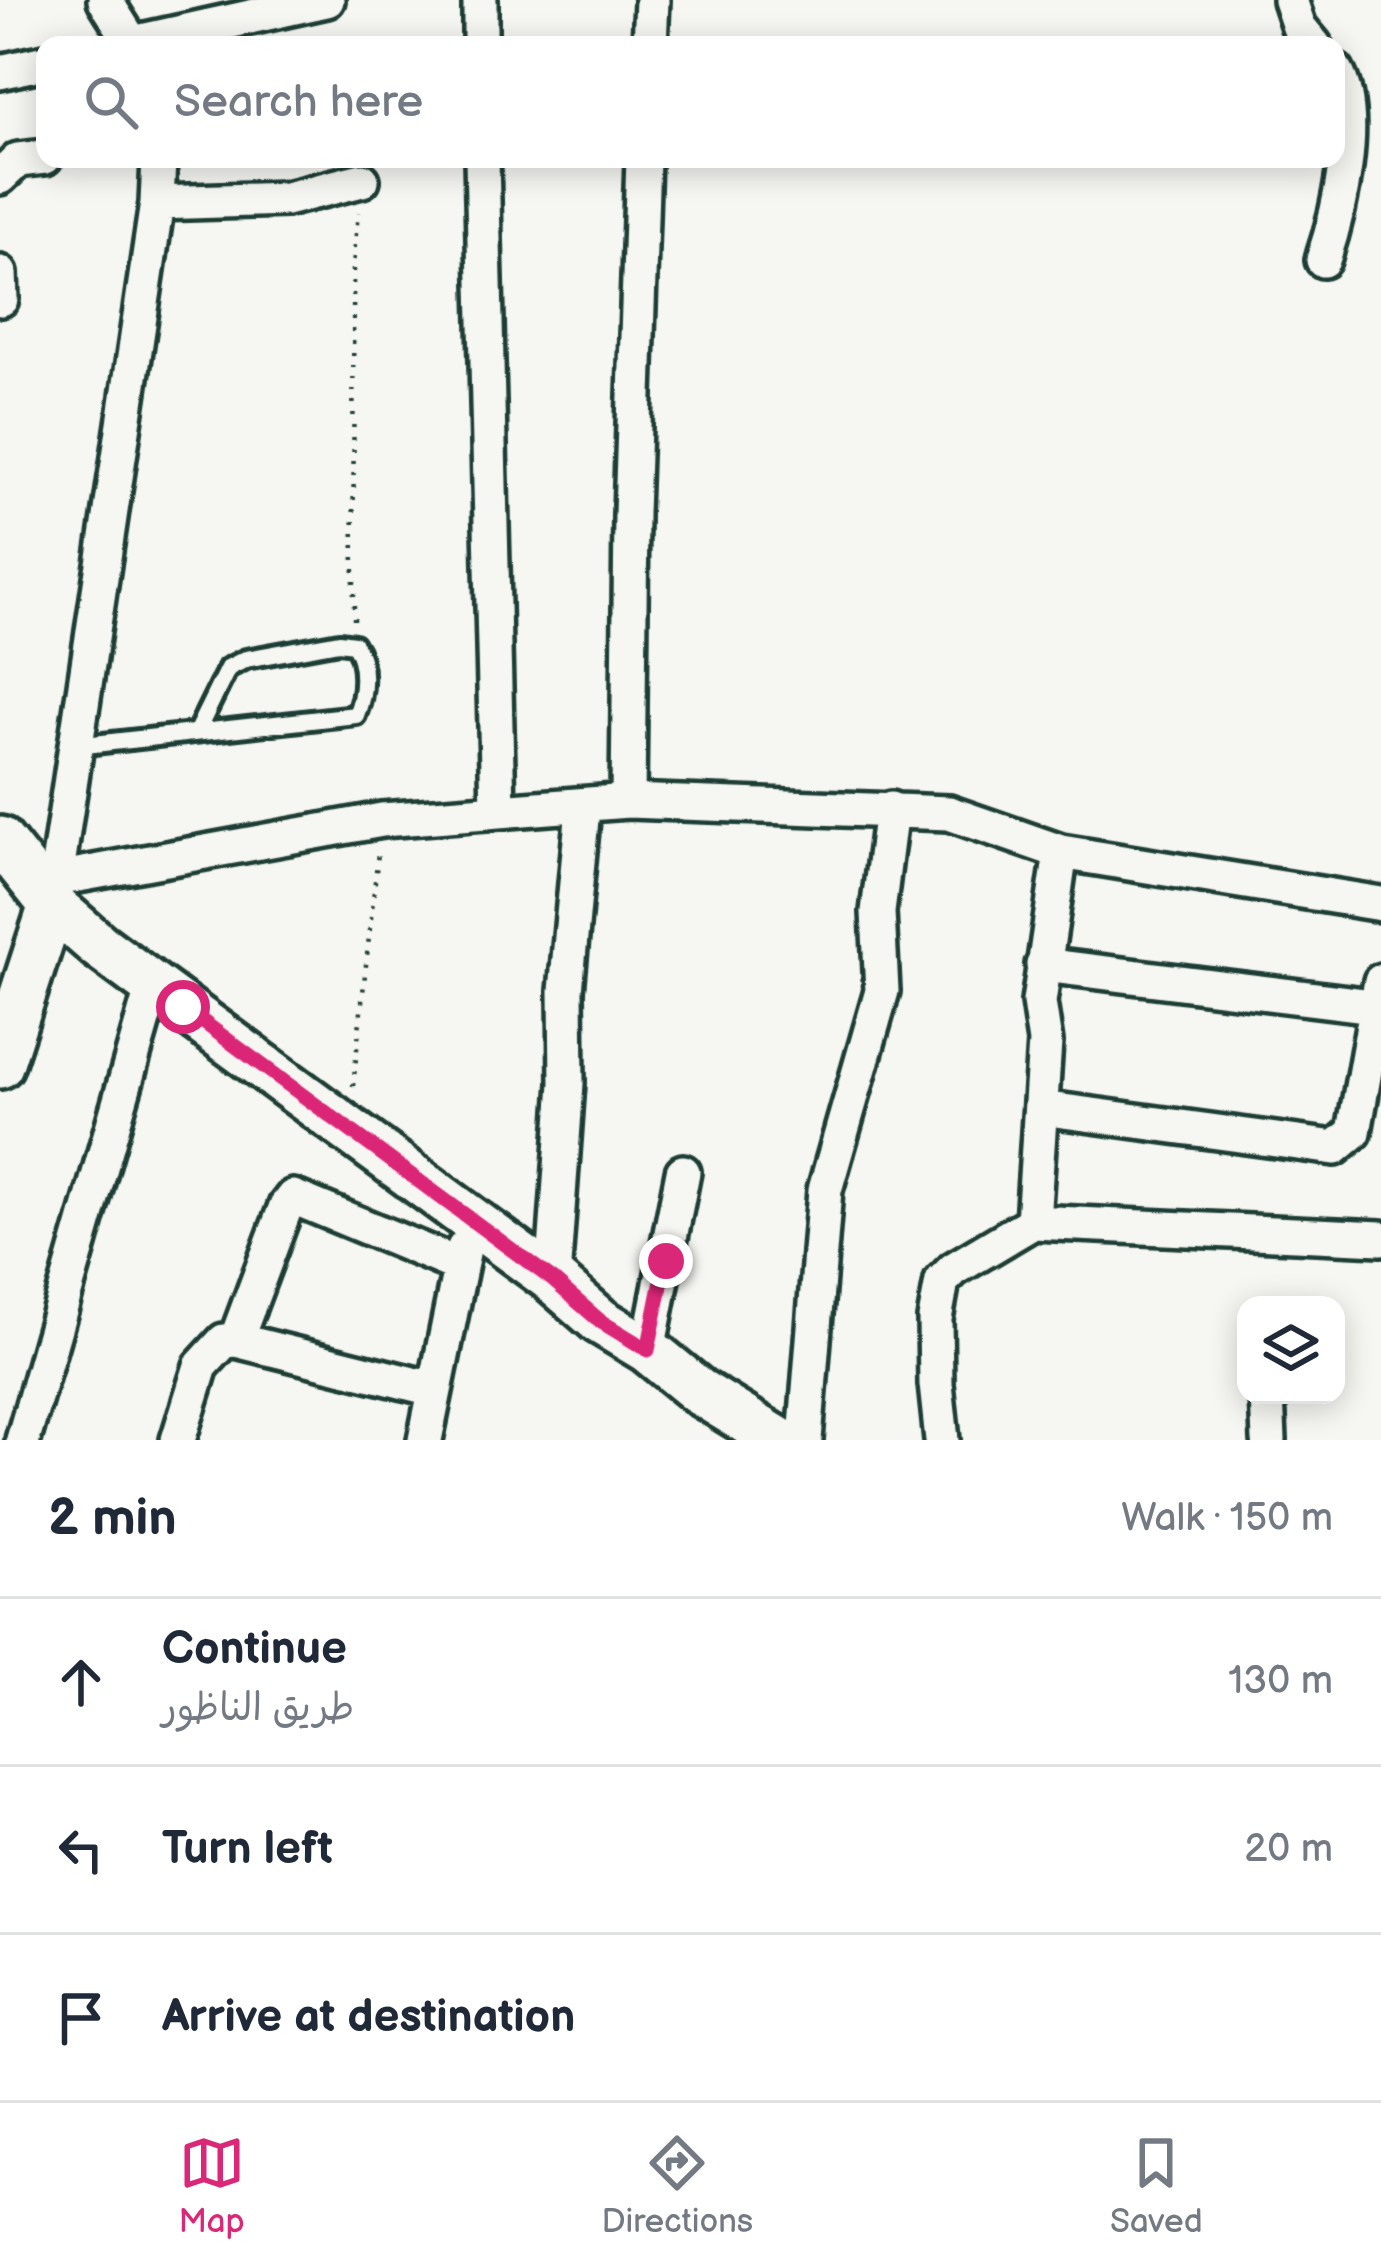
<!DOCTYPE html>
<html lang="en">
<head>
<meta charset="utf-8">
<style>
	body { margin:0; font-family:"Balsamiq Sans","Playpen Sans Arabic",sans-serif; background:#f6f6f7; color:#1f2937 }
	.controls { position:absolute; right:36px; bottom:36px; display:grid; overflow:hidden; border-radius:24px; box-shadow:0 6px 30px #0003 }
	.controls button { width:108px; height:108px; display:grid; place-items:center; padding:0; border:0; border-bottom:3px solid #e0e1e3; background:#fff; color:#1f2937; font:60px sans-serif }
	.stop { position:absolute; width:36px; height:36px; margin:-27px; border:9px solid #db2777; border-radius:50%; background:#fff }
	.stop.end { background:#db2777; border-color:#fff; box-shadow:0 3px 12px #0008 }
	.list { margin:0; padding:0; list-style:none }
	h2 { display:flex; justify-content:space-between; align-items:center; height:156px; margin:0; padding:0 48px; font-size:51px }
	h2 small { font-size:39px; font-weight:400; color:#747a83 }
	.list li { display:grid; grid-template-columns:78px 1fr auto; gap:36px; align-items:center; box-sizing:border-box; height:168px; padding:0 48px; border-top:3px solid #e0e1e3 }
	.list b { display:block; font-size:45px; white-space:nowrap }
	.list p { margin:0; font-size:39px; white-space:nowrap; color:#747a83 }
	.list em { font-size:39px; font-style:normal; color:#747a83 }
	.icon { flex:none; width:66px; height:66px; fill:none; stroke:currentColor; stroke-width:2; stroke-linecap:round; stroke-linejoin:round }
	.map { position:relative; flex:none; width:1381px; height:1440px; overflow:hidden }
	.search { position:absolute; background:#fff; box-shadow:0 6px 30px #0003; left:36px; right:36px; top:36px; height:132px; display:flex; align-items:center; gap:30px; box-sizing:border-box; padding:0 42px; border-radius:24px; color:#747a83; font-size:45px }
	.sheet { height:660px; background:#fff }
	nav { display:flex; justify-content:space-around; align-items:center; box-sizing:border-box; height:168px; border-top:3px solid #e0e1e3; background:#fff; font-size:33px; color:#747a83 }
	nav a { display:grid; justify-items:center; gap:6px }
	nav .on { color:#db2777 }
	.map>svg:first-child { display:block }
</style>
</head>
<body>
<div class="map">
<svg width="1381" height="1440" viewBox="0 0 1381 1440">
	<rect width="100%" height="100%" fill="#f6f6f2"/>
	<filter id="ink" filterUnits="userSpaceOnUse"><feTurbulence type="fractalNoise" baseFrequency=".00833" numOctaves="2"/><feDisplacementMap in="SourceGraphic" scale="24" xChannelSelector="R" yChannelSelector="G"/><feConvolveMatrix kernelMatrix="1 2 1 2 8 2 1 2 1" color-interpolation-filters="sRGB"/></filter>
	<g filter="url(#ink)">
		<g fill="none" stroke-linecap="round" stroke-linejoin="round">
			<!-- lane casing -->
			<g stroke="#1f3d34" stroke-width="26">
				<path id="lane" d="M 76,746 L 356,715 C 365,693 367,663 354,644 L 339,642 L 246,659 L 228,668 L 197,731"/>
			</g>
			<!-- street casing -->
			<g stroke="#1f3d34" stroke-width="42">
				<path id="street" d="M 105,0 L 132,43
					M 480,0 L 480,45
					M 1290,0 L 1299,27 L 1314,45
					M 123,45 L 327,0
					M 650,45 L 652,0
					M 0,72 L 45,62
					M 482,159 L 498,809
					M 0,177 L 18,160 L 45,157
					M 157,203 L 286,199 L 362,180
					M 1323,260 C 1339,212 1362,116 1336,71
					M 0,273 L 1,299
					M 628,801 L 631,514 L 643,159
					M 56,879 L 382,820 L 628,801 L 949,813 L 1061,852 L 1381,904
					M 53,899 L 157,203 L 159,159
					M 1043,965 L 1381,1007
					M 1041,1108 L 1335,1148 L 1354,1132 L 1381,981
					M 1033,1222 L 1045,1042 L 1039,1002 L 1061,852
					M 553,1280 L 567,1083 L 566,991 L 583,808
					M 236,1340 L 286,1206 L 293,1197 L 460,1266
					M 648,1350 L 683,1172
					M 1267,1395 L 1269,1440
					M 23,1440 L 153,985
					M 178,1440 L 201,1366 L 224,1341 L 236,1340 L 433,1389
					M 425,1440 L 464,1248
					M 805,1440 L 825,1190 L 882,991 L 878,912 L 891,809
					M 942,1440 L 936,1384 L 935,1319 L 942,1281 L 954,1269 L 1033,1222 L 1381,1238"/>
			</g>
			<!-- secondary casing -->
			<g stroke="#1f3d34" stroke-width="54">
				<path id="secondary" d="M 0,840 L 52,905 L 99,946 L 553,1280 L 600,1321 L 648,1350 L 698,1391 L 778,1440
					M 0,1065 L 52,905"/>
			</g>
			<!-- path -->
			<path stroke="#1f3d34" stroke-width="4.5" stroke-dasharray="3 9" stroke-linecap="butt" d="M 354,620 L 353,266 L 358,212
				M 353,1086 L 378,853"/>
			<!-- lane -->
			<use href="#lane" stroke="#f6f6f2" stroke-width="16"/>
			<!-- street -->
			<use href="#street" stroke="#f6f6f2" stroke-width="33"/>
			<!-- secondary -->
			<use href="#secondary" stroke="#f6f6f2" stroke-width="45"/>
		</g>
	</g>
	<g fill="none" stroke-linecap="round" stroke-linejoin="round" filter="url(#ink)">
		<!-- route -->
		<path stroke="#db2777" stroke-width="15" d="M 183,1007 L 553,1280 L 600,1321 L 648,1350 L 666,1261"/>
	</g>
</svg>
<div class="controls">
<button><svg class="icon" aria-label="layers" viewBox="0 0 24 24"><path d="M12 4l9 5-9 5-9-5zM3 14l9 5 9-5"/></svg></button>
</div>
<div class="stop" style="left:183px;top:1007px"></div>
<div class="stop end" style="left:666px;top:1261px"></div>
<div class="search"><svg class="icon" aria-label="search" viewBox="0 0 24 24"><circle cx="10" cy="10" r="6"/><path d="M15 15l6 6"/></svg>Search here</div>
</div>
<section class="sheet">
<h2>2 min<small>Walk · 150 m</small></h2>
<ul class="list">
<li><svg class="icon" aria-label="ahead" viewBox="0 0 24 24"><path d="M12 20V5M6 11l6-6 6 6"/></svg><div><b>Continue</b><p>طريق الناظور</p></div><em>130 m</em></li>
<li><svg class="icon" aria-label="left" viewBox="0 0 24 24"><path d="M17 20v-9H6M10 6l-5 5 5 5"/></svg><div><b>Turn left</b></div><em>20 m</em></li>
<li><svg class="icon" aria-label="arrive" viewBox="0 0 24 24"><path d="M6 21V4h12l-3 4 3 4H6"/></svg><div><b>Arrive at destination</b></div></li>
</ul>
</section>
<nav>
<a class="on"><svg class="icon" aria-label="map" viewBox="0 0 24 24"><path d="M3 6l6-2 6 2 6-2v14l-6 2-6-2-6 2zM9 4v14M15 6v14"/></svg>Map</a>
<a><svg class="icon" aria-label="directions" viewBox="0 0 24 24"><path d="M12 3l9 9-9 9-9-9zM9 14v-3h6M13 9l2 2-2 2"/></svg>Directions</a>
<a><svg class="icon" aria-label="saved" viewBox="0 0 24 24"><path d="M7 4h10v16l-5-4-5 4z"/></svg>Saved</a>
</nav>
</body>
</html>
